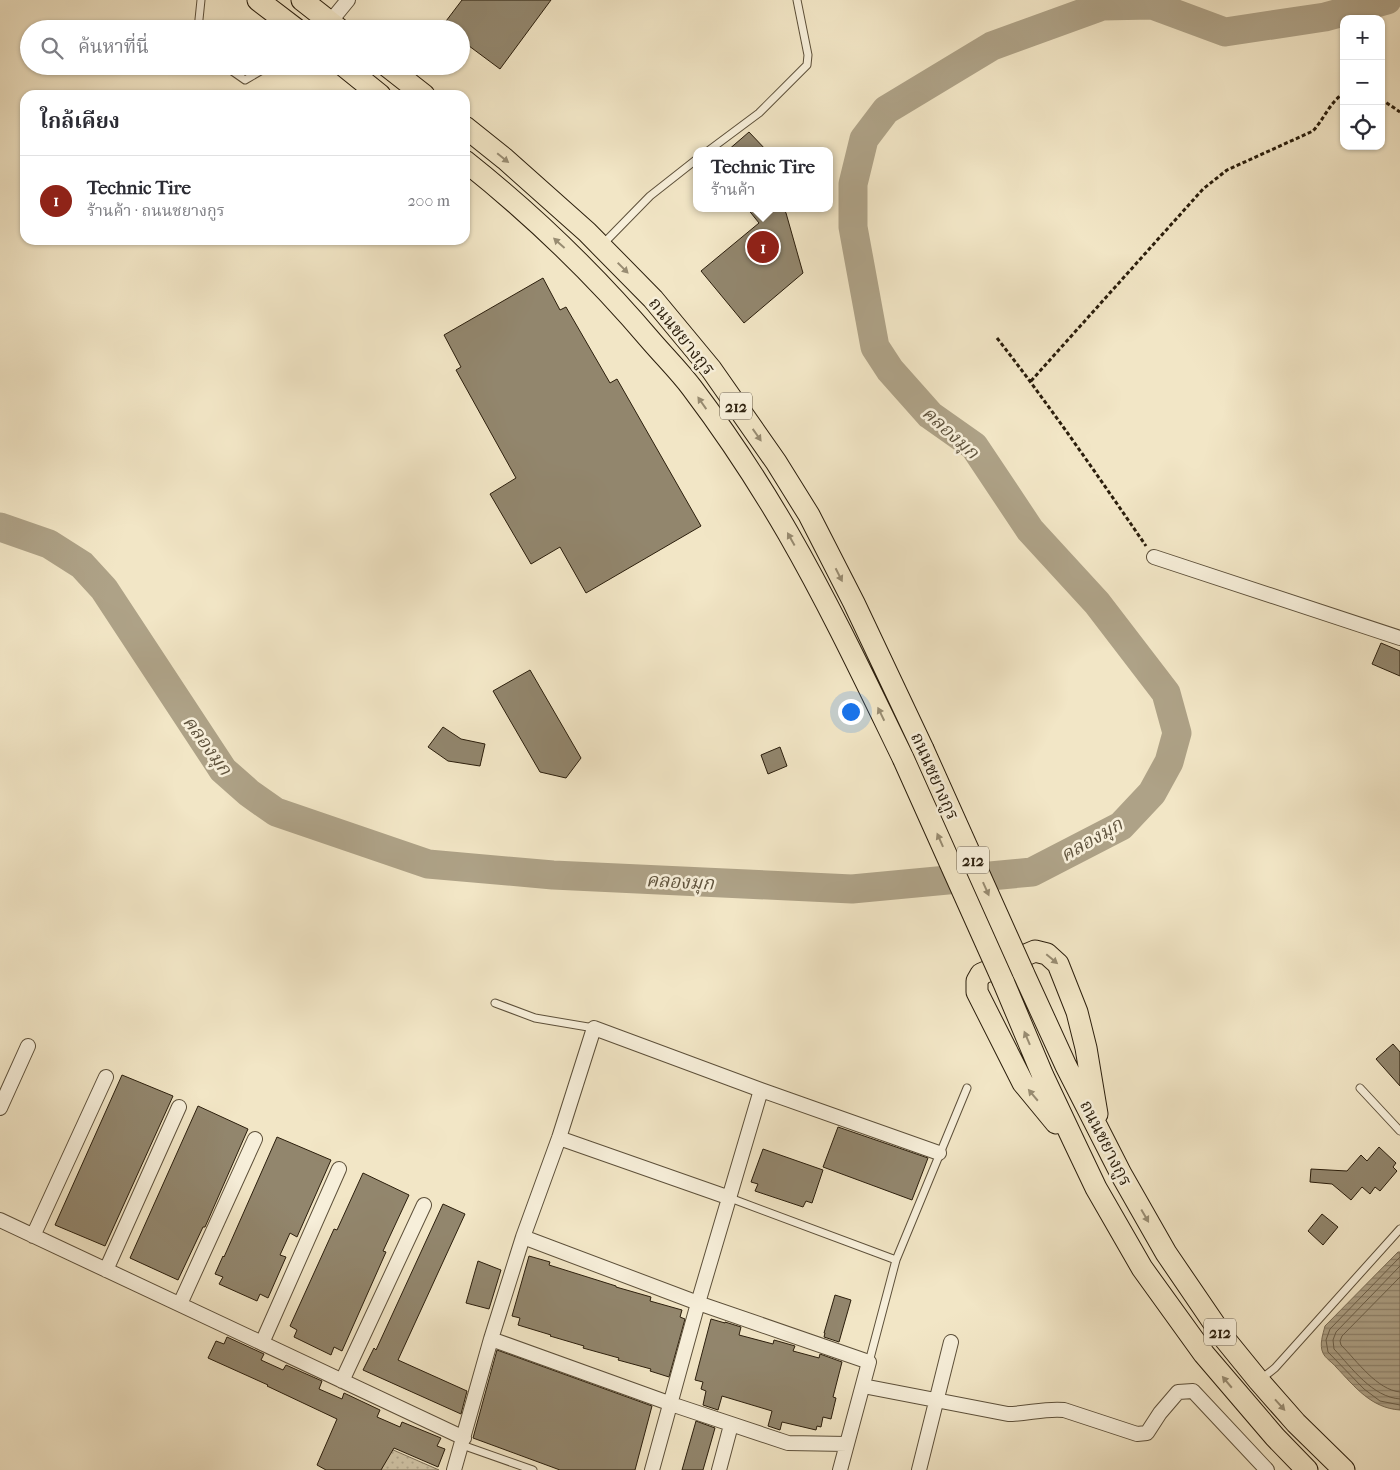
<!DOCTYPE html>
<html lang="th">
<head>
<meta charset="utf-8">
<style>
	body { margin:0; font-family:"IM FELL French Canon","Noto Serif Thai",serif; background:#f2f2f3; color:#2b2b33 }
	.controls { position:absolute; right:15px; top:15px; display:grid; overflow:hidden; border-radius:10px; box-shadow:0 1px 4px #0004 }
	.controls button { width:45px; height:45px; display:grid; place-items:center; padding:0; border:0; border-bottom:1px solid #e1e1e2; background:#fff; color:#2b2b33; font:25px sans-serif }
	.you { position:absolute; left:850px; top:711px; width:18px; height:18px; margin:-12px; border:4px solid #fff; border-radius:50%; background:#1a73e8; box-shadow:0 0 0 8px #1a73e833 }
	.badge { display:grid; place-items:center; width:32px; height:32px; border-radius:50%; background:#8f2418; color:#fff; font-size:16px; font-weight:700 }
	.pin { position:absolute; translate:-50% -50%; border:2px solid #fff; box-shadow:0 1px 5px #0006 }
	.popup { position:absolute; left:693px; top:147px; width:140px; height:65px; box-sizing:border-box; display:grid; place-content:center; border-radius:10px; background:#fff; filter:drop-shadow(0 1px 4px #0005); font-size:16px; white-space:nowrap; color:#7c7c81 }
	.popup b { font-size:19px; color:#2b2b33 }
	.popup::after { content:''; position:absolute; left:50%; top:100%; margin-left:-10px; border:10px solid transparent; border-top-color:#fff }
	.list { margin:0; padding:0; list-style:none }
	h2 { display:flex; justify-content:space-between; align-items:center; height:65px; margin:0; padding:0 20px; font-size:21px }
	h2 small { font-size:16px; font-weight:400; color:#7c7c81 }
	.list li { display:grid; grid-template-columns:32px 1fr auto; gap:15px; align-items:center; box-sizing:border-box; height:90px; padding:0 20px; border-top:1px solid #e1e1e2 }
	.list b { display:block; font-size:19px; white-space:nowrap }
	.list p { margin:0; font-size:16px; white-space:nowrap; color:#7c7c81 }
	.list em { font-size:16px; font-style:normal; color:#7c7c81 }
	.icon { flex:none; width:28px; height:28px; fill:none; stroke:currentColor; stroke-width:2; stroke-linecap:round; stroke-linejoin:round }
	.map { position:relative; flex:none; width:1400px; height:1470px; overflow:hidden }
	.search { position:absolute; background:#fff; box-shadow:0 1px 4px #0004; left:20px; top:20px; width:450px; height:55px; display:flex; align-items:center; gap:12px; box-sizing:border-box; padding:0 18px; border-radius:28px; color:#7c7c81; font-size:19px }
	.panel { position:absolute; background:#fff; box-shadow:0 1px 4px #0004; left:20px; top:90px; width:450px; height:155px; border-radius:15px }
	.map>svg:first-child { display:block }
</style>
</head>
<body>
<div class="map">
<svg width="1400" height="1470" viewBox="0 0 1400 1470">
	<defs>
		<pattern id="garden-dots" width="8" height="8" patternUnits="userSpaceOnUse" patternTransform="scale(1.25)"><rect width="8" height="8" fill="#d0c4a6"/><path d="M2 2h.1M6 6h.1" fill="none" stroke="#b3a88e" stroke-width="1.8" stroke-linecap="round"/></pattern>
		<pattern id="water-rules" width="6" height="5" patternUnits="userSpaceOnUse" patternTransform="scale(1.25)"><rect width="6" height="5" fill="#aea287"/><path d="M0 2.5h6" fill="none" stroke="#8e836d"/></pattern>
	</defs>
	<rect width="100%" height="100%" fill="#f2e6c6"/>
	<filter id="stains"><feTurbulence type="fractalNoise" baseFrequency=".004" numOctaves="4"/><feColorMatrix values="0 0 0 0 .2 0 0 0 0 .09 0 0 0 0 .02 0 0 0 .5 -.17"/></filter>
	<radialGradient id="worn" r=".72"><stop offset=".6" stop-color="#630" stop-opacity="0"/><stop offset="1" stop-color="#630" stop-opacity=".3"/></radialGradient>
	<!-- garden -->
	<path fill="url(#garden-dots)" stroke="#7e7159" d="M 391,1449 L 439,1470 L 381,1470 Z"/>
	<!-- water -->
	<path fill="url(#water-rules)" stroke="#7a6d56" d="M 1398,1252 L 1400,1252 L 1400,1410 C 1371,1408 1355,1387 1336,1367 C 1333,1363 1325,1358 1323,1353 C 1319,1345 1323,1334 1325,1326 Z"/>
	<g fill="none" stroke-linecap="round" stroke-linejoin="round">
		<!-- shore -->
		<path stroke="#6c604a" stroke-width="1" d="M 1400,1257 L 1330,1329 L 1326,1340 L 1328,1352 L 1364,1389 L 1380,1401 L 1400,1405
			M 1400,1266 L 1336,1332 L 1333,1340 L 1334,1349 C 1352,1368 1372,1397 1400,1399
			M 1400,1277 L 1342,1336 L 1340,1341 L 1341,1345 C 1357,1361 1377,1390 1400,1392"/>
		<!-- river -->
		<path stroke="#aea287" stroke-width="29" d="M 0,527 L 49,544 L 82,565 L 104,589 L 223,770 L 249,793 L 276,812 L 428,864 L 553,875 L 852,889 L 1032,872 L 1121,826 L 1152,793 L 1169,762 L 1177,733 L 1166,693 L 1097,603 L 1030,530 L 974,446 L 930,415 L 890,370 L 875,347 L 853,227 L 853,184 L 864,139 L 886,110 L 992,46 L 1102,6 L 1152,5 L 1225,32 L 1325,17 L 1387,0"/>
	</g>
	<!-- building -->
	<path fill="#92866d" stroke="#2b1e0c" d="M 462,0 L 551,0 L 500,69 L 461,40 L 461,29 L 440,29 Z
		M 749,132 L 767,151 L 727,151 Z
		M 747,208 L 783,208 L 786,213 L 803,273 L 744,323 L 701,271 L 759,223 Z
		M 543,278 L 560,310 L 566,307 L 610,383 L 617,379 L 701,526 L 586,593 L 560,547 L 531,564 L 490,494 L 516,478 L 456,370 L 461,367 L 444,335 Z
		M 1381,643 L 1400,651 L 1400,676 L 1372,664 Z
		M 530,670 L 581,758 L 566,778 L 540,772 L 493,691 Z
		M 443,727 L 461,739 L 485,744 L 480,766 L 448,761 L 428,747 Z
		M 780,747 L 787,766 L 768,774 L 761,755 Z
		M 1393,1044 L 1400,1052 L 1400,1086 L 1376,1059 Z
		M 122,1075 L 173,1096 L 105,1246 L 55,1225 Z
		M 198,1106 L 248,1129 L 205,1227 L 203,1227 L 178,1280 L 130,1258 Z
		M 838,1127 L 928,1158 L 912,1200 L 823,1167 Z
		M 277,1137 L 331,1160 L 297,1237 L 290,1233 L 280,1255 L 286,1257 L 268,1298 L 260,1294 L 257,1301 L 219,1284 L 223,1277 L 215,1274 L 223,1256 L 224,1257 Z
		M 1379,1147 L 1396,1163 L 1393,1167 L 1397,1171 L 1380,1191 L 1375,1187 L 1370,1194 L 1362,1187 L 1351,1200 L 1332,1184 L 1310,1182 L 1311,1169 L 1347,1171 L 1361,1155 L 1367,1161 Z
		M 763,1149 L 823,1170 L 812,1203 L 806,1201 L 803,1207 L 755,1191 L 758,1184 L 751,1182 Z
		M 363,1173 L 409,1195 L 383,1251 L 386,1252 L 342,1351 L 334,1347 L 331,1355 L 294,1337 L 297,1330 L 290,1326 L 334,1229 L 337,1230 Z
		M 443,1204 L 465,1214 L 398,1360 L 467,1391 L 461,1414 L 363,1370 L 374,1348 L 376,1350 Z
		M 1322,1214 L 1338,1227 L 1323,1245 L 1308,1231 Z
		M 529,1256 L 550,1262 L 549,1265 L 616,1286 L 616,1287 L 651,1297 L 650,1301 L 682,1310 L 680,1317 L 685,1319 L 669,1377 L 650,1371 L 651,1369 L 618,1360 L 619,1358 L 583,1348 L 584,1346 L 550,1336 L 551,1335 L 518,1325 L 520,1318 L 512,1316 Z
		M 478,1261 L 501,1270 L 489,1309 L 466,1303 Z
		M 835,1295 L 851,1300 L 839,1342 L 824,1337 L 825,1333 L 824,1333 Z
		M 711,1319 L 725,1323 L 725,1322 L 741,1327 L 739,1335 L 773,1344 L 774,1340 L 795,1346 L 793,1351 L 819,1358 L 820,1354 L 842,1362 L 833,1397 L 836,1398 L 831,1419 L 823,1417 L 821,1427 L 817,1426 L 816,1430 L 782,1422 L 780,1430 L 768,1426 L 772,1411 L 722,1396 L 718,1410 L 703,1405 L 706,1391 L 701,1389 L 703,1382 L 695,1380 Z
		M 227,1337 L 264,1354 L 261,1360 L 283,1370 L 286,1365 L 322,1381 L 319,1389 L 342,1399 L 344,1393 L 380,1410 L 377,1417 L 400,1427 L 402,1422 L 441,1438 L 437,1446 L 445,1449 L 438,1467 L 394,1448 L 381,1470 L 326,1470 L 317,1465 L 337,1419 L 267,1386 L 268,1385 L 208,1358 L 216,1341 L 224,1344 Z
		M 497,1350 L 652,1406 L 635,1470 L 560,1470 L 473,1438 Z
		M 696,1421 L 715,1428 L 703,1470 L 682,1470 Z"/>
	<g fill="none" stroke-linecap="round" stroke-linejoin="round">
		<!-- service casing -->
		<g stroke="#5d503a" stroke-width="9">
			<path id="service" d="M 198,29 L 201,0
				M 225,66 L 245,80 L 269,66
				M 708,151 L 759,113 L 807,65 L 808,55 L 797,0
				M 603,244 L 650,196 L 697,159
				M 495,1003 L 535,1018 L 594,1028
				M 1360,1088 L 1400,1131
				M 730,1198 L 896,1260
				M 869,1362 L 896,1260 L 967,1088
				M 1261,1379 L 1275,1368 L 1400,1229
				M 462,1445 L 533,1470"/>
		</g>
		<!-- minor casing -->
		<g stroke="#5d503a" stroke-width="16">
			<path id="minor" d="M 330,22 L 348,0
				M 1154,557 L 1400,638
				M 0,1108 L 28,1046
				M 559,1138 L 730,1198
				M 0,1220 L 464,1438
				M 33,1236 L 106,1077
				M 523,1237 L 698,1303 L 869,1362 L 840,1470
				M 106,1270 L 179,1107
				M 180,1304 L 255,1139
				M 491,1339 L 677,1406 L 788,1443 L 847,1444
				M 262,1343 L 339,1169
				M 342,1381 L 424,1205
				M 863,1386 L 1008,1414 C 1027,1414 1045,1408 1064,1410 L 1137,1434 L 1147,1433 L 1160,1413 L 1178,1392 L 1193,1391 L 1267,1470
				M 454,1470 L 491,1339 L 523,1237 L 559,1138 L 594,1028 L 761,1090 L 939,1153
				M 652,1470 L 698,1303 L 761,1090
				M 719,1470 L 731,1425
				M 919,1470 L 951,1342"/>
		</g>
		<!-- primary casing -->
		<g stroke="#2b1e0c" stroke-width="23">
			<path id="primary" d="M 258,0 L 296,29
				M 302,0 L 339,29
				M 344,66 L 380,95
				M 387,66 L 424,95
				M 465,127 L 505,159 L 587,232 L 653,299 L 711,369 L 776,462 L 809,515 L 854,603 L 923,749
				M 465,161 C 533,215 596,276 652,342 C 665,357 680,372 692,388 C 726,433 759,483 788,533 C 830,606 866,682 903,758
				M 1023,972 L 1066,1066 L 1121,1174 L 1166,1253 L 1224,1338 L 1259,1381 L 1296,1423 L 1344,1470
				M 1003,981 L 1043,1076 L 1076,1146 L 1096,1188 L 1142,1268 L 1204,1354 L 1275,1437 L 1307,1470
				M 1056,1123 L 1023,1083 L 977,992 L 977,981 L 981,974 L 1035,951 L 1047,954 L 1058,964 L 1077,1012 L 1086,1048 L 1097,1114"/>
		</g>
		<!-- path -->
		<path stroke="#2b1e0c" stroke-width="3" stroke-dasharray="4 2.5" stroke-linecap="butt" d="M 1381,99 L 1400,112
			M 997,338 C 1050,406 1098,476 1146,546
			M 1031,381 L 1203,189 L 1227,170 L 1313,131 C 1324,119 1330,102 1344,93"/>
		<!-- service -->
		<use href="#service" stroke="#f7efda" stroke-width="7"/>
		<!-- minor -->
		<use href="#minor" stroke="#f7efda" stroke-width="14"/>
		<!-- primary -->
		<use href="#primary" stroke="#f2e6c6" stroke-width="21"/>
		<!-- primary-bridge casing -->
		<g stroke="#2b1e0c" stroke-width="23" stroke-linecap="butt">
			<path id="primary-bridge" d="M 923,749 L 1023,972
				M 903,758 L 1003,981"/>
		</g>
		<!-- primary-bridge -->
		<use href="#primary-bridge" stroke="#f2e6c6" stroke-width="21"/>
	</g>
	<!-- one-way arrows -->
	<defs><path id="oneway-solid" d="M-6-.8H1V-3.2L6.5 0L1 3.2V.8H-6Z" transform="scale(1.25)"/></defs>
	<g fill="#988c72">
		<use href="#oneway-solid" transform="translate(503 158) rotate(39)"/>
		<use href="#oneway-solid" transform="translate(559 243) rotate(-138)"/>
		<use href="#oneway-solid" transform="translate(623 268) rotate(45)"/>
		<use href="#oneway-solid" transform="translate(702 403) rotate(-125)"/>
		<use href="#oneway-solid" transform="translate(757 435) rotate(55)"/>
		<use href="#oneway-solid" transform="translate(791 539) rotate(-119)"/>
		<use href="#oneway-solid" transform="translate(839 575) rotate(63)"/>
		<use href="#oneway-solid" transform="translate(881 714) rotate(-116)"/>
		<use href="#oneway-solid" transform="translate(940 840) rotate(-114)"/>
		<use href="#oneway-solid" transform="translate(986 889) rotate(66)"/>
		<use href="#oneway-solid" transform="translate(1052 959) rotate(40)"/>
		<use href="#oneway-solid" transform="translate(1027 1038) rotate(-113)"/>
		<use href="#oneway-solid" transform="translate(1033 1095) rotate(-130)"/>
		<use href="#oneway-solid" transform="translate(1145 1216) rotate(60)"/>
		<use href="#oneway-solid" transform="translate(1227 1382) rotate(-130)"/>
		<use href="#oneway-solid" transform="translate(1280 1405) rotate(48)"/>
	</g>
	<g text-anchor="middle" stroke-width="5" stroke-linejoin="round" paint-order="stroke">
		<!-- shield labels -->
		<g fill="#f7efda" stroke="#685d4a" stroke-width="1">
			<rect x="720" y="392.5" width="32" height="27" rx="4"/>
			<rect x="957" y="846.5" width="32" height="27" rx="4"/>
			<rect x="1204" y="1318.5" width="32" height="27" rx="4"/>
		</g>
		<g font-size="16" font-weight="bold" fill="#2b1e0c">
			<text x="736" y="412">212</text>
			<text x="973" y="866">212</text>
			<text x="1220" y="1338">212</text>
		</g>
		<!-- street labels -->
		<g font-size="18" fill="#2b1e0c" stroke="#f7efda">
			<text transform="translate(682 336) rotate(51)" y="6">ถนนชยางกูร</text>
			<text transform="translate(935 776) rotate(66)" y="6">ถนนชยางกูร</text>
			<text transform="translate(1106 1143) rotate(63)" y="6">ถนนชยางกูร</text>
		</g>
		<!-- water labels -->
		<g font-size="19" font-style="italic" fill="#5f533d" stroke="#f7efda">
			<text transform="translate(951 432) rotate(42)" y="7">คลองมุก</text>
			<text transform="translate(208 745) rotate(54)" y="7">คลองมุก</text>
			<text transform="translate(1091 839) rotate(-30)" y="7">คลองมุก</text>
			<text transform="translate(680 881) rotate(3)" y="7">คลองมุก</text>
		</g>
	</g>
	<rect width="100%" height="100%" filter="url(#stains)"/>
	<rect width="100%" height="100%" fill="url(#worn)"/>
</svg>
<div class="controls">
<button>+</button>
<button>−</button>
<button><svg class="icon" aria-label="locate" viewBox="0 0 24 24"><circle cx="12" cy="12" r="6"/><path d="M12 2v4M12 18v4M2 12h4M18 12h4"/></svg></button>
</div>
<div class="you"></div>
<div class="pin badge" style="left:763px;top:247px">1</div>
<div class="popup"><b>Technic Tire</b>ร้านค้า</div>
<div class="search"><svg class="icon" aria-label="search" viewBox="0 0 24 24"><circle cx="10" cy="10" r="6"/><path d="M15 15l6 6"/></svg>ค้นหาที่นี่</div>
<section class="panel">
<h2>ใกล้เคียง<small></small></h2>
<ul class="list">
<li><span class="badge">1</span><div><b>Technic Tire</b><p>ร้านค้า · ถนนชยางกูร</p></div><em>200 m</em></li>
</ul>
</section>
</div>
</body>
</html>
